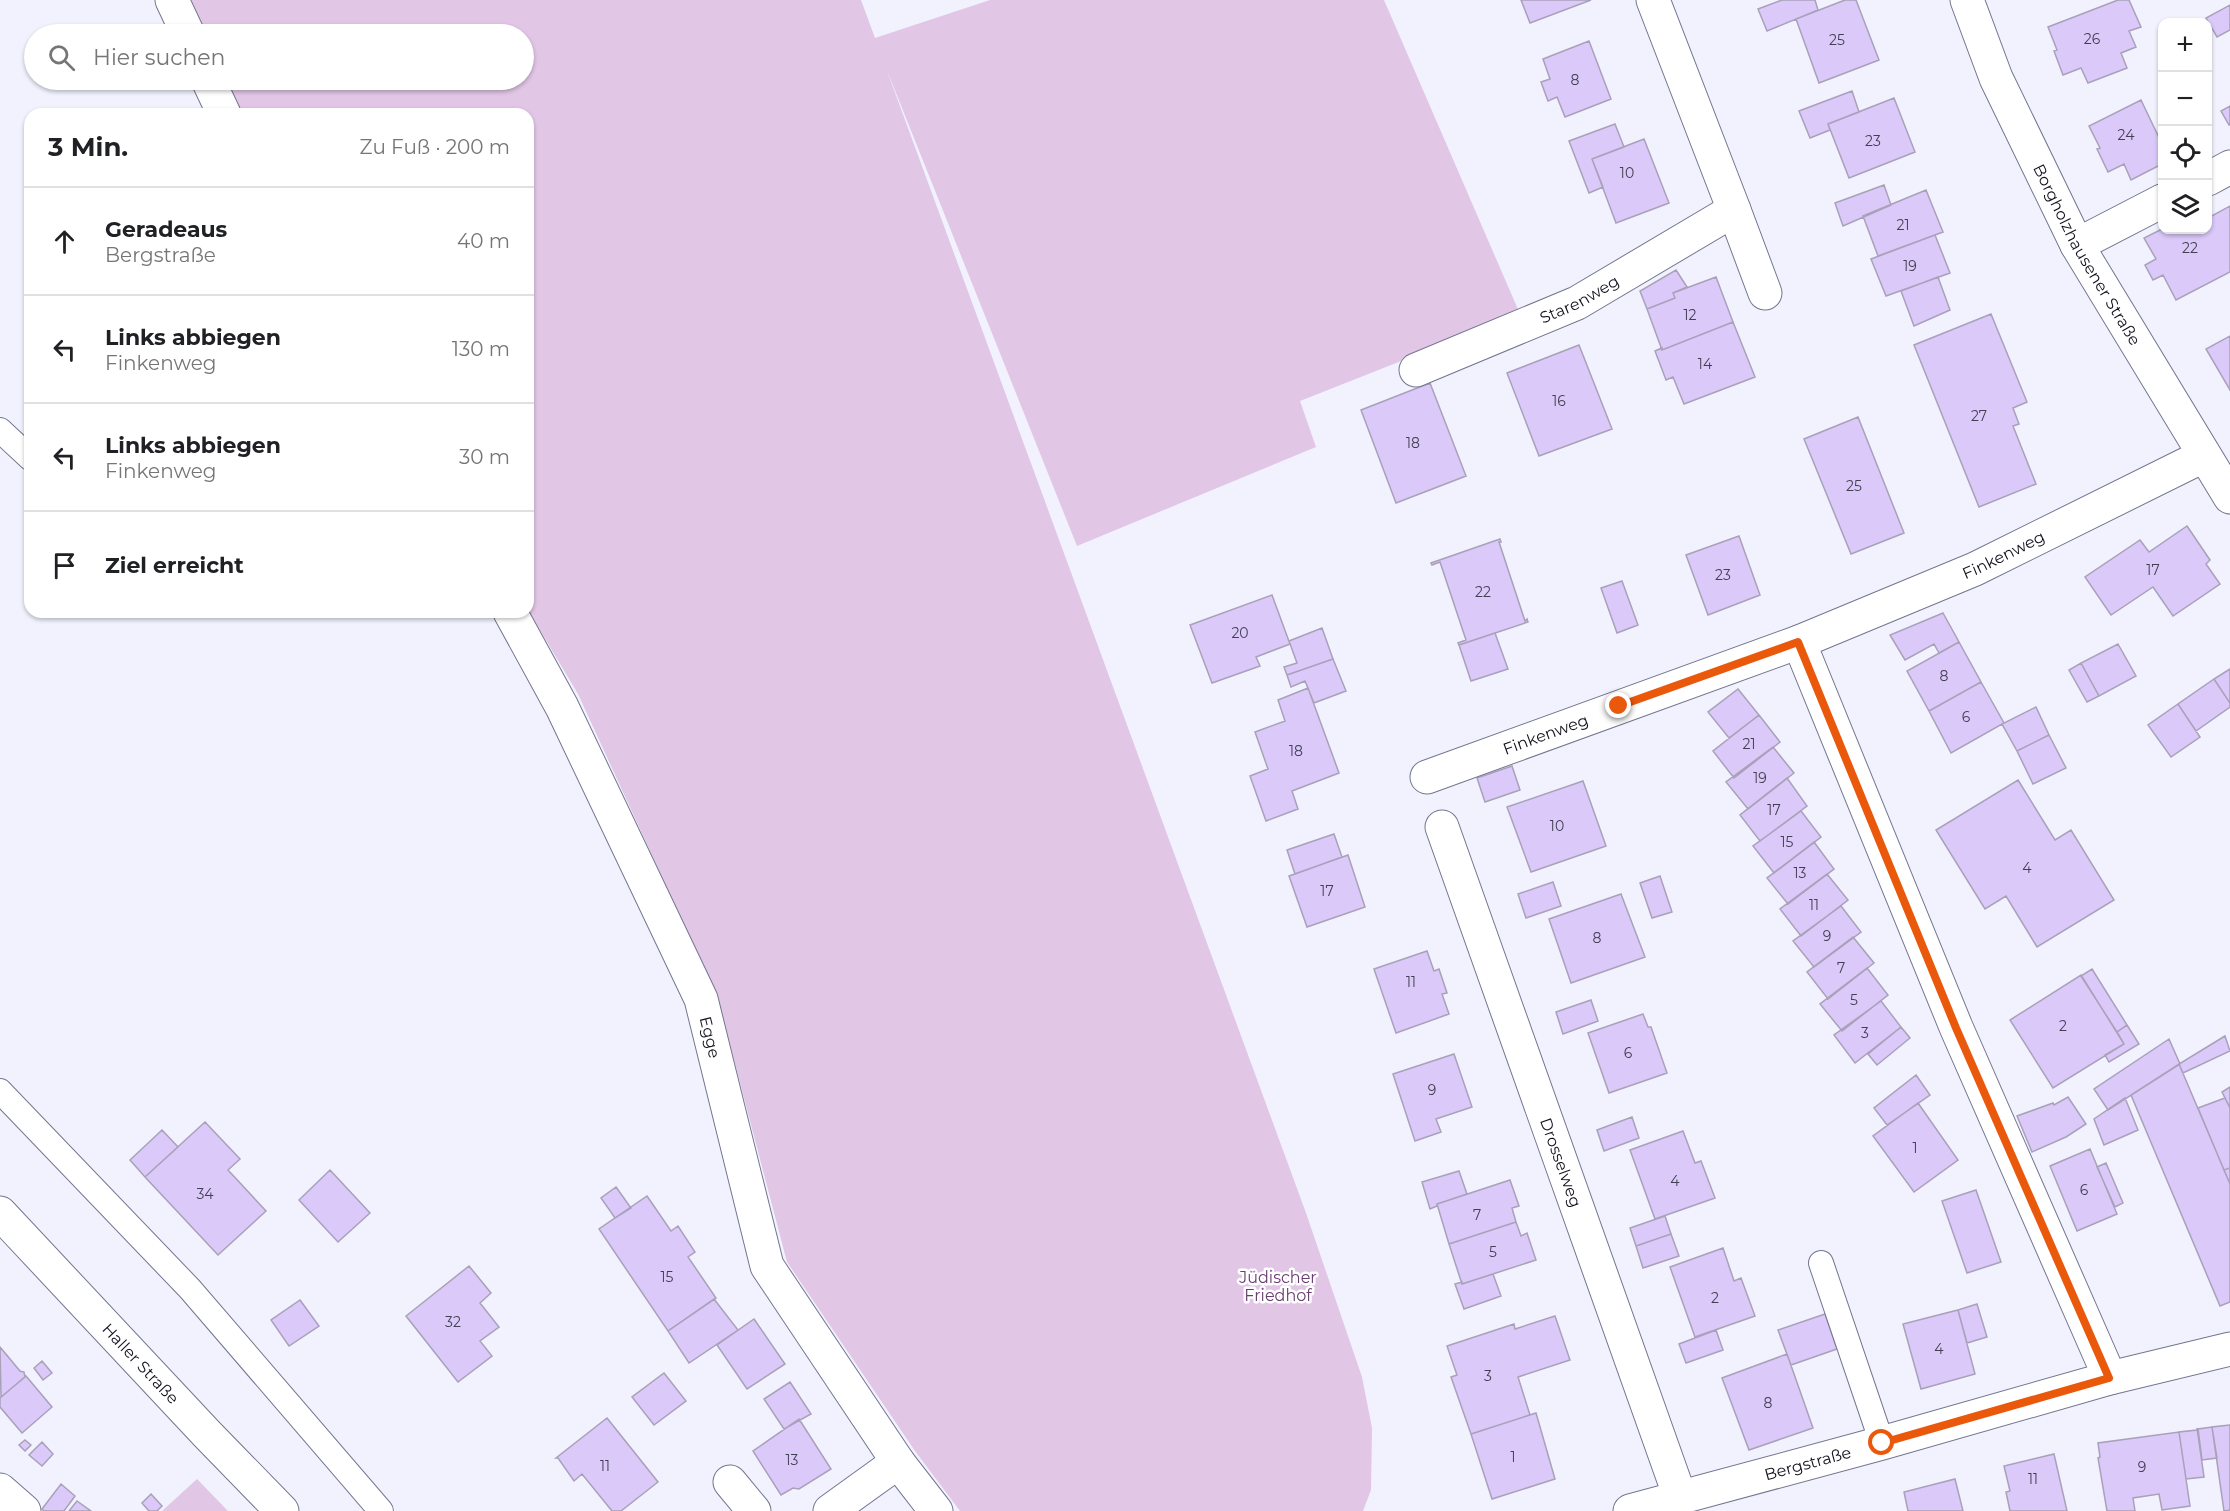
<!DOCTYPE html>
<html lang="de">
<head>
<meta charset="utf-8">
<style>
	body { margin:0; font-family:Montserrat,sans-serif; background:#f2f2f2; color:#202124 }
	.controls { position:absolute; right:18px; top:18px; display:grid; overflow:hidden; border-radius:12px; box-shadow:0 2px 4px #0004 }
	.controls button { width:54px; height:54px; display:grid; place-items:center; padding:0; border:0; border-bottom:2px solid #e0e0e0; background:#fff; color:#202124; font:30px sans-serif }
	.stop { position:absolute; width:18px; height:18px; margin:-14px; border:4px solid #ea580c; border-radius:50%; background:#fff }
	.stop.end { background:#ea580c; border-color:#fff; box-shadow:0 2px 6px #0008 }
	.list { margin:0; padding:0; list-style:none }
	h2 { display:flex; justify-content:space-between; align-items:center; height:78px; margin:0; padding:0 24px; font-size:26px }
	h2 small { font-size:20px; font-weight:400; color:#757577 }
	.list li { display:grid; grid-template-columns:39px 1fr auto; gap:18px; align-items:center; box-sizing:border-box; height:108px; padding:0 24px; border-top:2px solid #e0e0e0 }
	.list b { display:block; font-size:22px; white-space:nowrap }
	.list p { margin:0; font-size:20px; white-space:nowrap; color:#757577 }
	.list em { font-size:20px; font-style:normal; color:#757577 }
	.icon { flex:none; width:33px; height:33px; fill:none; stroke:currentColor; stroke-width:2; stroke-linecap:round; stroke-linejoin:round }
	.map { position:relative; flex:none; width:2230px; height:1511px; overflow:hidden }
	.search { position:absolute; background:#fff; box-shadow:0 2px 4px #0004; left:24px; top:24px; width:510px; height:66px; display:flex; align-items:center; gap:15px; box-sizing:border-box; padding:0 21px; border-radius:33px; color:#757577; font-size:22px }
	.panel { position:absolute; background:#fff; box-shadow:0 2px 4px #0004; left:24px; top:108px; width:510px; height:510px; border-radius:18px }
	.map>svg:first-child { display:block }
</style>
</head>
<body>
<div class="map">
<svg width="2230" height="1511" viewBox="0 0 2230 1511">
	<rect width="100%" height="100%" fill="#f1f2fe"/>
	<!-- green -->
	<path fill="#e1c6e6" d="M 191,0 L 861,0 L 875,38 L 990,0 L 1384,0 L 1520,314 L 1300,401 L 1316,447 L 1077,546 L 886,68 L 1306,1213 L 1362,1377 L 1372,1428 L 1371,1490 L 1363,1511 L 960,1511 L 915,1451 L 787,1262 L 718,999 L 578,694 L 528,610 L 528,114 L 242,114 L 227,80 L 524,80 L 524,34 L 206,34 Z
		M 197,1479 L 228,1511 L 162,1511 Z"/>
	<!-- building -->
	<path fill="#dac9f9" stroke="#a9a0ba" stroke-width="1.5" d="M 1521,0 L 1591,0 L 1530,23 Z
		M 1782,0 L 1815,0 L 1818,10 L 1767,31 L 1758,9 Z
		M 1845,0 L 1856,0 L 1879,60 L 1819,83 L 1796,19 Z
		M 2118,0 L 2129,0 L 2141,27 L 2129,31 L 2136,47 L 2121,53 L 2127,68 L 2088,83 L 2081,68 L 2063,75 L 2054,51 L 2057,50 L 2048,27 Z
		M 2230,5 L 2230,30 L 2217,37 L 2206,18 Z
		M 1589,41 L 1611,99 L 1565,117 L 1557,97 L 1548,101 L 1541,82 L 1550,79 L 1543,59 Z
		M 1852,91 L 1859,112 L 1828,124 L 1830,130 L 1810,138 L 1799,111 Z
		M 1894,98 L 1915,152 L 1849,178 L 1828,124 Z
		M 2141,100 L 2162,144 L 2162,164 L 2131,180 L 2124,164 L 2108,172 L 2097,149 L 2100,148 L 2089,126 Z
		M 2230,106 L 2230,125 L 2229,125 L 2221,111 Z
		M 1615,124 L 1624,147 L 1592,159 L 1603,187 L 1589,193 L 1569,141 Z
		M 1644,139 L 1669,203 L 1616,223 L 1592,159 Z
		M 1884,185 L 1891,205 L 1843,226 L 1835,203 Z
		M 1926,190 L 1943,232 L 1878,256 L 1863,216 Z
		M 2230,206 L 2230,272 L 2176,300 L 2163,275 L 2153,280 L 2145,265 L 2156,259 L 2144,238 L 2162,229 L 2208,230 L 2208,211 L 2210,217 Z
		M 1943,232 L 1935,235 L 1950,273 L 1886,296 L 1871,259 Z
		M 1676,270 L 1687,287 L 1673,293 L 1675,298 L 1647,309 L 1640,291 Z
		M 1716,277 L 1733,322 L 1662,350 L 1647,309 L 1675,298 L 1673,293 Z
		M 1938,277 L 1950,310 L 1914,326 L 1901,291 Z
		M 1991,314 L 2027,402 L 2013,408 L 2019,424 L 2013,426 L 2036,484 L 1979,507 L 1914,345 Z
		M 1733,322 L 1755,377 L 1684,404 L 1673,377 L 1666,380 L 1655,351 L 1662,348 L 1662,350 Z
		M 2230,336 L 2230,390 L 2206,349 Z
		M 1579,345 L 1612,429 L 1539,456 L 1507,373 Z
		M 1430,383 L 1466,476 L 1396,503 L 1361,410 Z
		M 1858,417 L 1904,533 L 1851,554 L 1804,439 Z
		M 2187,526 L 2210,560 L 2206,564 L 2220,584 L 2173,616 L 2153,587 L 2111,615 L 2085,577 L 2140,540 L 2149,552 Z
		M 1739,536 L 1760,595 L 1708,615 L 1686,555 Z
		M 1500,539 L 1501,542 L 1499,542 L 1525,621 L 1527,619 L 1528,622 L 1459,645 L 1458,643 L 1466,640 L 1440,562 L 1432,565 L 1431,563 Z
		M 1622,581 L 1638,625 L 1617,633 L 1601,588 Z
		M 1272,595 L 1290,644 L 1256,657 L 1260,666 L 1212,683 L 1190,625 Z
		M 1943,613 L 1959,642 L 1939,653 L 1934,644 L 1905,660 L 1890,635 Z
		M 1322,628 L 1333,659 L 1287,675 L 1284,667 L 1297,663 L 1289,641 Z
		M 1495,633 L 1508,669 L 1471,681 L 1459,645 Z
		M 1959,642 L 1981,682 L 1929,711 L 1907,671 Z
		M 2118,644 L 2136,676 L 2099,696 L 2081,663 Z
		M 1333,659 L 1346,691 L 1314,703 L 1305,681 L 1291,687 L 1287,675 Z
		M 2081,663 L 2099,696 L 2087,702 L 2069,670 Z
		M 2230,669 L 2230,703 L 2214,679 Z
		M 2214,679 L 2230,703 L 2230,707 L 2196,731 L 2178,704 Z
		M 1981,682 L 2004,723 L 1951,753 L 1929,711 Z
		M 1308,688 L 1339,773 L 1292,791 L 1298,809 L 1266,821 L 1250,776 L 1268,769 L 1255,732 L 1285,721 L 1278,700 Z
		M 1738,689 L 1759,715 L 1729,738 L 1708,712 Z
		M 2178,704 L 2200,737 L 2171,757 L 2148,725 Z
		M 2036,707 L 2049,735 L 2017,751 L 2002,724 Z
		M 1759,715 L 1780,742 L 1734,778 L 1713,751 Z
		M 2049,735 L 2066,768 L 2033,784 L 2017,751 Z
		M 1773,747 L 1794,773 L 1748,809 L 1726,782 Z
		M 1512,766 L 1520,790 L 1485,802 L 1477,778 Z
		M 1787,778 L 1807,806 L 1760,841 L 1740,815 Z
		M 2018,780 L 2055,840 L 2071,830 L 2114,900 L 2037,947 L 2006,896 L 1985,909 L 1936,830 Z
		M 1583,781 L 1606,846 L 1531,872 L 1507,807 Z
		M 1801,811 L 1821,837 L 1774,873 L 1753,846 Z
		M 1334,834 L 1342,857 L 1295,874 L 1287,850 Z
		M 1814,842 L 1834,869 L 1788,904 L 1767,878 Z
		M 1348,855 L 1365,907 L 1307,927 L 1289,876 Z
		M 1827,874 L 1848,900 L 1801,936 L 1780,909 Z
		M 1660,876 L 1672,912 L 1652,918 L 1640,883 Z
		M 1553,882 L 1561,906 L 1526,918 L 1518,894 Z
		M 1621,894 L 1645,957 L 1571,983 L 1549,919 Z
		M 1841,906 L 1861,932 L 1814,967 L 1793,941 Z
		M 1853,937 L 1874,963 L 1828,999 L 1807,972 Z
		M 1427,951 L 1434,971 L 1439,969 L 1447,993 L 1442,994 L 1449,1014 L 1396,1033 L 1374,969 Z
		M 1867,968 L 1888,995 L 1842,1031 L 1820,1004 Z
		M 2092,969 L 2127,1025 L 2117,1032 L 2081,976 Z
		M 2081,975 L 2124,1044 L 2053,1088 L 2010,1020 Z
		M 1591,1000 L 1598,1021 L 1563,1034 L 1556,1012 Z
		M 1881,1001 L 1901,1027 L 1855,1063 L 1834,1035 Z
		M 1643,1014 L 1648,1027 L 1651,1027 L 1667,1073 L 1609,1093 L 1588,1033 Z
		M 2127,1025 L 2139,1044 L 2109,1062 L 2105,1055 L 2124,1044 L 2117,1032 Z
		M 1901,1027 L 1910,1038 L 1877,1065 L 1868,1054 Z
		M 2225,1036 L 2230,1051 L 2183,1073 L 2179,1064 Z
		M 2169,1039 L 2180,1064 L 2108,1110 L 2094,1089 Z
		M 1454,1054 L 1472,1107 L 1436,1119 L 1441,1132 L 1415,1141 L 1393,1074 Z
		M 2179,1064 L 2230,1184 L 2230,1302 L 2220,1306 L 2131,1095 Z
		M 1916,1075 L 1930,1095 L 1887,1125 L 1874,1108 Z
		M 2230,1087 L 2230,1108 L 2222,1092 Z
		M 2068,1097 L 2086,1124 L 2066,1137 L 2032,1152 L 2017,1116 L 2053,1103 L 2054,1105 Z
		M 2125,1098 L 2138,1130 L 2104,1145 L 2094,1119 Z
		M 2225,1098 L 2230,1108 L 2230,1168 L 2224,1170 L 2198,1108 Z
		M 1918,1103 L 1958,1160 L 1914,1192 L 1873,1136 Z
		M 1632,1117 L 1639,1138 L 1604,1151 L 1597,1130 Z
		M 205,1122 L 240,1159 L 228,1170 L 266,1211 L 218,1255 L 145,1177 Z
		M 162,1130 L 178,1147 L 145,1177 L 130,1160 Z
		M 1683,1131 L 1695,1163 L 1701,1161 L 1715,1198 L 1655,1219 L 1630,1150 Z
		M 2090,1149 L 2117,1214 L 2077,1231 L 2050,1166 Z
		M 2106,1163 L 2123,1203 L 2115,1207 L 2097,1167 Z
		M 2230,1168 L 2230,1184 L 2224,1170 Z
		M 330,1170 L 370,1213 L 338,1242 L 299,1200 Z
		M 1459,1171 L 1467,1194 L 1437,1204 L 1437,1206 L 1430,1209 L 1422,1182 Z
		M 1510,1180 L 1519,1206 L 1512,1208 L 1516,1222 L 1449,1244 L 1437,1204 Z
		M 616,1187 L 631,1208 L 615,1218 L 601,1198 Z
		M 1976,1190 L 2001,1262 L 1967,1273 L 1942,1201 Z
		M 647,1196 L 671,1231 L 678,1226 L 695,1252 L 688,1257 L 716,1298 L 668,1331 L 599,1229 Z
		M 1665,1216 L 1671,1234 L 1636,1246 L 1630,1228 Z
		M 1516,1222 L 1521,1236 L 1527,1233 L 1536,1260 L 1462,1284 L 1449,1244 Z
		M 1671,1234 L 1679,1256 L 1643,1268 L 1636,1246 Z
		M 1723,1248 L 1734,1281 L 1741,1278 L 1755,1316 L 1695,1337 L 1670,1267 Z
		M 469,1266 L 491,1293 L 480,1303 L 499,1327 L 480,1341 L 492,1356 L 458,1382 L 406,1316 Z
		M 1493,1274 L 1501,1296 L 1464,1309 L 1455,1284 L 1462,1282 L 1462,1284 Z
		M 714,1299 L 738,1330 L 689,1363 L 668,1331 Z
		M 300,1300 L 319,1326 L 289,1346 L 271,1320 Z
		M 1977,1304 L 1987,1337 L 1967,1343 L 1958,1310 Z
		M 1958,1310 L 1975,1374 L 1921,1389 L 1903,1324 Z
		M 1825,1314 L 1837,1349 L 1791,1365 L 1778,1330 Z
		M 1555,1316 L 1570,1360 L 1518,1377 L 1530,1415 L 1471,1434 L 1451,1377 L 1457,1375 L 1447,1346 L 1514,1324 L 1515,1329 Z
		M 754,1319 L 785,1364 L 747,1389 L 717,1345 Z
		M 1716,1330 L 1723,1350 L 1686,1363 L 1679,1344 Z
		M 0,1347 L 20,1371 L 24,1372 L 25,1377 L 1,1397 Z
		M 1787,1354 L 1813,1428 L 1749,1450 L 1722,1378 Z
		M 42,1361 L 52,1373 L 43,1380 L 34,1368 Z
		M 664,1373 L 686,1401 L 654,1425 L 632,1397 Z
		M 26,1376 L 52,1407 L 22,1433 L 0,1407 L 0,1398 Z
		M 790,1382 L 811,1414 L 784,1429 L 764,1399 Z
		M 1536,1413 L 1555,1479 L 1492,1499 L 1471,1434 Z
		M 607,1418 L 658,1482 L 621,1511 L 612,1511 L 582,1474 L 574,1481 L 558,1458 L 556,1458 Z
		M 799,1419 L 831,1469 L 799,1489 L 793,1488 L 781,1495 L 753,1451 Z
		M 2230,1425 L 2230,1510 L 2224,1511 L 2212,1427 Z
		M 2212,1427 L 2217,1458 L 2202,1460 L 2198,1429 Z
		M 2197,1428 L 2204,1477 L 2186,1479 L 2179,1432 L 2197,1430 Z
		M 2179,1432 L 2190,1506 L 2162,1510 L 2159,1494 L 2133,1498 L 2135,1511 L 2107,1511 L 2098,1458 L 2100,1457 L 2098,1443 Z
		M 25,1440 L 31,1445 L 25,1451 L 19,1445 Z
		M 42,1442 L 53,1454 L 42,1466 L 29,1455 Z
		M 2054,1454 L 2067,1511 L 2010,1511 L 2006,1492 L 2010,1491 L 2004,1466 Z
		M 1955,1479 L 1963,1511 L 1908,1511 L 1904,1492 Z
		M 61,1484 L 75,1496 L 64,1511 L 44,1511 L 42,1509 Z
		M 151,1494 L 162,1506 L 157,1511 L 149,1511 L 142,1503 Z
		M 77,1501 L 91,1511 L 69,1511 Z"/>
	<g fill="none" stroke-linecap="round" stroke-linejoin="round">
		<!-- lane casing -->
		<g stroke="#73768f" stroke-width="26">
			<path id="lane" d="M 0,430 L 30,458
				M 0,1091 L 190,1289 L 381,1511
				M 1821,1263 L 1882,1443"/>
		</g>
		<!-- street casing -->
		<g stroke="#73768f" stroke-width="35">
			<g id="street">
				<path d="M 172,0 L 188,34"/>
				<path d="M 208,80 L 224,114"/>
				<path d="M 2208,179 L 2230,167"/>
				<path d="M 1734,210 L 1765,293"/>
				<path d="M 2077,245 L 2162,201"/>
				<path id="s1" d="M 1416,370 L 1577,303 L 1734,210 L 1653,0"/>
				<path id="s2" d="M 510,612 L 562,707 L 701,999 L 767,1266 L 898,1462 L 936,1511"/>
				<path d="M 1799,642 L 1956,1027 L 2110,1378"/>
				<path id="s3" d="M 1427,777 L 1799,642 L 1975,569 L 2203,456"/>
				<path id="s4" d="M 1442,827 L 1680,1497"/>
				<path d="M 730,1482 L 754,1511"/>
				<path d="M 0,1490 L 24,1511"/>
				<path d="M 830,1511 L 898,1462"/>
				<path id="s5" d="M 1630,1511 L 1882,1443 L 2110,1378 L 2230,1349"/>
			</g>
		</g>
		<!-- secondary casing -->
		<g stroke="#73768f" stroke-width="35">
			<g id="secondary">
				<path id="s6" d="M 1967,0 L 1996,78 L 2077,245 L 2230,497"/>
				<path id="s7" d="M 0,1213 L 207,1434 L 282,1511"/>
			</g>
		</g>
		<!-- lane -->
		<use href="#lane" stroke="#fff" stroke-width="24"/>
		<!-- street -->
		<use href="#street" stroke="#fff" stroke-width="33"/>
		<!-- secondary -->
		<use href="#secondary" stroke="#fff" stroke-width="33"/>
	</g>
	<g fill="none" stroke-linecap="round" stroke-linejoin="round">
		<!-- route -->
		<path stroke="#ea580c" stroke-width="8" d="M 1619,706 L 1798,642 L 1956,1028 L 2109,1378 L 1882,1443"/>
	</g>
	<g text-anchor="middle" stroke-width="5" stroke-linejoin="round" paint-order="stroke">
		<!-- number labels -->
		<g font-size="14" fill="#423f52">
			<text x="2092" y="44">26</text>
			<text x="1837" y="45">25</text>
			<text x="1575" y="85">8</text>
			<text x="2126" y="140">24</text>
			<text x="1873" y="146">23</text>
			<text x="1627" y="178">10</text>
			<text x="1903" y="230">21</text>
			<text x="2190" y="253">22</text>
			<text x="1910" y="271">19</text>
			<text x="1690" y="320">12</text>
			<text x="1705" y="369">14</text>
			<text x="1559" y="406">16</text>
			<text x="1979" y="421">27</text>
			<text x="1413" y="448">18</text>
			<text x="1854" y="491">25</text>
			<text x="2153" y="575">17</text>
			<text x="1723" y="580">23</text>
			<text x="1483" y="597">22</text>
			<text x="1240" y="638">20</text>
			<text x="1944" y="681">8</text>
			<text x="1966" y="722">6</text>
			<text x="1749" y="749">21</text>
			<text x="1296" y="756">18</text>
			<text x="1760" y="783">19</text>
			<text x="1774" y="815">17</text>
			<text x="1557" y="831">10</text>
			<text x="1787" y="847">15</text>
			<text x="2027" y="873">4</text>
			<text x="1800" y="878">13</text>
			<text x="1327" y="896">17</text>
			<text x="1814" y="910">11</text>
			<text x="1827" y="941">9</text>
			<text x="1597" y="943">8</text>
			<text x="1841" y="973">7</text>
			<text x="1411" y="987">11</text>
			<text x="1854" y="1005">5</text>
			<text x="2063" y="1031">2</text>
			<text x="1865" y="1038">3</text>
			<text x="1628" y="1058">6</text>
			<text x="1432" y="1095">9</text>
			<text x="1915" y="1153">1</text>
			<text x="1675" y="1186">4</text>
			<text x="2084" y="1195">6</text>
			<text x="205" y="1199">34</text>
			<text x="1477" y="1220">7</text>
			<text x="1493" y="1257">5</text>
			<text x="667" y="1282">15</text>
			<text x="1715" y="1303">2</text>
			<text x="453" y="1327">32</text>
			<text x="1939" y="1354">4</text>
			<text x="1488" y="1381">3</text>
			<text x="1768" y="1408">8</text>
			<text x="1513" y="1462">1</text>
			<text x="792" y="1465">13</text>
			<text x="605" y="1471">11</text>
			<text x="2142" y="1472">9</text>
			<text x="2033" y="1484">11</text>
		</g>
		<!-- street labels -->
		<g font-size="16" fill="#10111b" stroke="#fff">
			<text dy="6" stroke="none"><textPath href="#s6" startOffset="282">Borgholzhausener Straße</textPath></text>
			<text dy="6" stroke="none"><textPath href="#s1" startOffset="178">Starenweg</textPath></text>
			<text dy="6" stroke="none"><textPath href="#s3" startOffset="618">Finkenweg</textPath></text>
			<text dy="6" stroke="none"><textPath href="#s3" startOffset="126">Finkenweg</textPath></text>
			<text dy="6" stroke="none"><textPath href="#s2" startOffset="471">Egge</textPath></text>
			<text dy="6" stroke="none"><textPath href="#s4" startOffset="356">Drosselweg</textPath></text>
			<text dy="6" stroke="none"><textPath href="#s7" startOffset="206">Haller Straße</textPath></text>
			<text dy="6" stroke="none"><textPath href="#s5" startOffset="184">Bergstraße</textPath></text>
		</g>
		<!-- park labels -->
		<g font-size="16" fill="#693d71" stroke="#fff">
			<text x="1278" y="1283">Jüdischer<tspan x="1278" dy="18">Friedhof</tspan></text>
		</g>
	</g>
</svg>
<div class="controls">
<button>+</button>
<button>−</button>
<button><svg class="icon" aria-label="locate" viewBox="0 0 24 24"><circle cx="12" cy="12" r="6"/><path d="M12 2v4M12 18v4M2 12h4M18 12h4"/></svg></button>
<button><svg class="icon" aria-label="layers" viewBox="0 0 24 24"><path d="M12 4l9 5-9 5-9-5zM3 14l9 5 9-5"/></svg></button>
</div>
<div class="stop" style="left:1882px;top:1443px"></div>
<div class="stop end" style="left:1619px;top:706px"></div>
<div class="search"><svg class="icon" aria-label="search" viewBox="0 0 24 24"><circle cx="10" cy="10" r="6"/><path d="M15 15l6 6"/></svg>Hier suchen</div>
<section class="panel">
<h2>3 Min.<small>Zu Fuß · 200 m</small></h2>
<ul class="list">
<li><svg class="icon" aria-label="ahead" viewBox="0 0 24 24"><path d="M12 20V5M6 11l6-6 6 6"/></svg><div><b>Geradeaus</b><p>Bergstraße</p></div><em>40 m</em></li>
<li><svg class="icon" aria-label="left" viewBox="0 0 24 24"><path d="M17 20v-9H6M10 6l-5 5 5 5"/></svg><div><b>Links abbiegen</b><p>Finkenweg</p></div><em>130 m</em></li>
<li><svg class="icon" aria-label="left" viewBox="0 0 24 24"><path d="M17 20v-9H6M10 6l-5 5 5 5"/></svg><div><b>Links abbiegen</b><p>Finkenweg</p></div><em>30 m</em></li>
<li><svg class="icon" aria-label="arrive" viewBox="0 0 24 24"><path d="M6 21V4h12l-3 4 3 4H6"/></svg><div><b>Ziel erreicht</b></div></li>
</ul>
</section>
</div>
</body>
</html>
